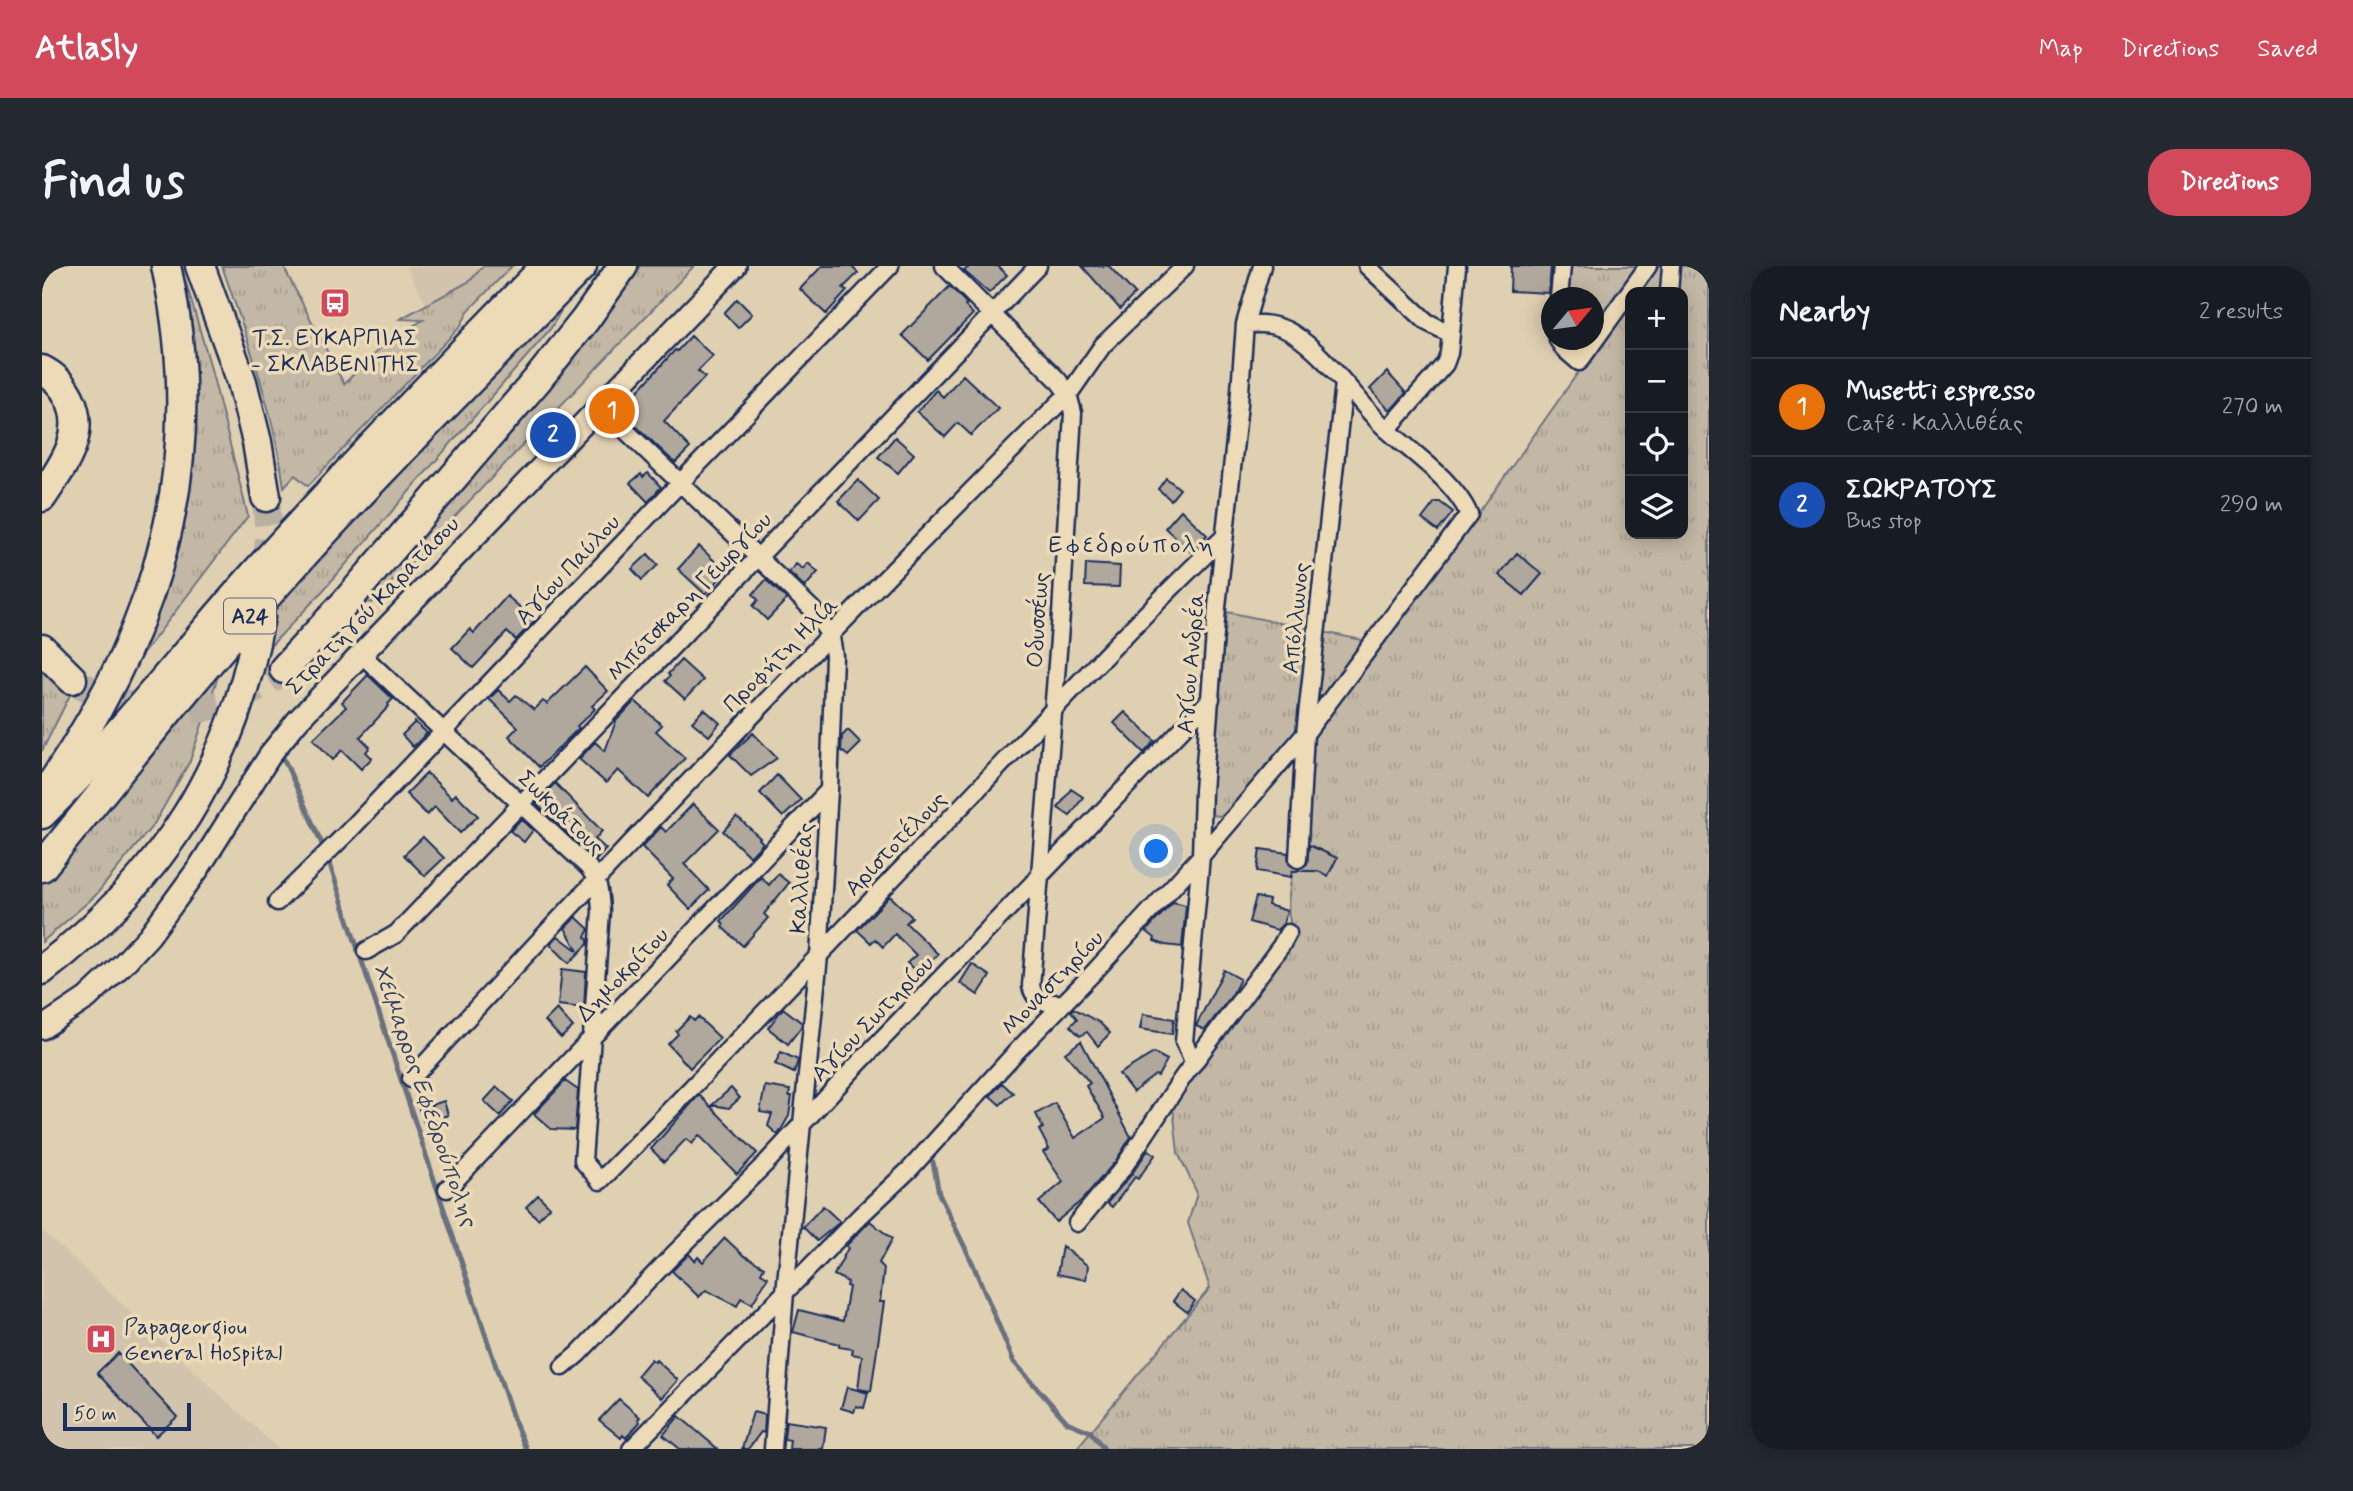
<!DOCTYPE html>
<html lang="en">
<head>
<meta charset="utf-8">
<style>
	body { margin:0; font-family:Mynerve,sans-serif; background:#242831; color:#f1f3f6 }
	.controls { position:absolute; right:21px; top:21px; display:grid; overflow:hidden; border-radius:14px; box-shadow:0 4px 18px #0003 }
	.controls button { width:63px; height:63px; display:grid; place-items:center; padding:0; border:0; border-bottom:2px solid #363941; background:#171b24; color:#f1f3f6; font:35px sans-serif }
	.compass { position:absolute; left:1499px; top:21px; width:63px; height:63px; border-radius:50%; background:#171b24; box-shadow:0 4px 18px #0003; rotate:61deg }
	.scale { position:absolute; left:21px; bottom:18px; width:128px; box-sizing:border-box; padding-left:7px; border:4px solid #1b2f5e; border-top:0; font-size:19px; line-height:24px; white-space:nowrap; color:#1b2f5e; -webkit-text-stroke:5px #eddab7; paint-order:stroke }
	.you { position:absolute; left:1115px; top:586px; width:24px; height:24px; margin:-18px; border:5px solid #fff; border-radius:50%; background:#1a73e8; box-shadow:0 0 0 10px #1a73e833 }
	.badge { display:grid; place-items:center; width:46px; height:46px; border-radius:50%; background:#d1495b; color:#fff; font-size:23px; font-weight:700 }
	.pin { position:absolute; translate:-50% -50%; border:4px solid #fff; box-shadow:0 2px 7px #0006 }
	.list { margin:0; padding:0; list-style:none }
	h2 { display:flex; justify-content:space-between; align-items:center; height:91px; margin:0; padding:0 28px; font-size:30px }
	h2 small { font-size:23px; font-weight:400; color:#9ea1a6 }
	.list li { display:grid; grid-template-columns:46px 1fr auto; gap:21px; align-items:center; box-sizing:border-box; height:98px; padding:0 28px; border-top:2px solid #363941 }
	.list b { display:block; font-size:26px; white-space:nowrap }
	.list p { margin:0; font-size:23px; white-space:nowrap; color:#9ea1a6 }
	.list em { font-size:23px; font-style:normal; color:#9ea1a6 }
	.icon { flex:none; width:38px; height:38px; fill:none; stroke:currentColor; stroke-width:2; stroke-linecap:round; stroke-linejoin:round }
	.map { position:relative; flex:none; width:1667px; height:1183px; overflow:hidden; border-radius:28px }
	header { display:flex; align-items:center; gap:42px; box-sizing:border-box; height:98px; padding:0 35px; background:#d1495b; color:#fff }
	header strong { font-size:33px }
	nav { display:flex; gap:38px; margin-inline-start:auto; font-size:24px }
	.intro { display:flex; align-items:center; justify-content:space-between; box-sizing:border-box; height:168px; padding:0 42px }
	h1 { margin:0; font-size:49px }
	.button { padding:18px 32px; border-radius:28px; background:#d1495b; color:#fff; font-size:24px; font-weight:700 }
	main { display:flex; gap:42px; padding:0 42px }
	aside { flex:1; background:#171b24; border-radius:28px; box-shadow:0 4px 18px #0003 }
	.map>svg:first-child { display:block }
</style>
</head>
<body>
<header>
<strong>Atlasly</strong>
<nav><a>Map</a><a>Directions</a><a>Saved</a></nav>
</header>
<div class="intro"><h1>Find us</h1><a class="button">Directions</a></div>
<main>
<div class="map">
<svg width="1667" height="1183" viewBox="0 0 1667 1183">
	<defs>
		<pattern id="grass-tufts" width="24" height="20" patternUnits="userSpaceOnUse" patternTransform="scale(1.75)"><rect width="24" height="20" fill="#c3b8a5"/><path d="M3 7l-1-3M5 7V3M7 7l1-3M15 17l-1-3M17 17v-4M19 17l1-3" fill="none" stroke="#a79e90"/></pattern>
	</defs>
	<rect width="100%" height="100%" fill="#e0d0b2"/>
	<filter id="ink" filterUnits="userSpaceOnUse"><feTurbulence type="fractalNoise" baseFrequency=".0143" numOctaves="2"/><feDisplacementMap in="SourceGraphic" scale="14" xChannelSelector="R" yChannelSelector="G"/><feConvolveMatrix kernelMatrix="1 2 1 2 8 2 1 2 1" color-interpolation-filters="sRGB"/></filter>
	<g filter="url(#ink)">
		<!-- built -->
		<path fill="#d2c4ac" d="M 364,0 L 461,0 L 392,54 Z
			M 0,964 L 237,1183 L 0,1183 Z"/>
		<!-- grass -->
		<path fill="url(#grass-tufts)" stroke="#6f7482" stroke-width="2" fill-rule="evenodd" d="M 131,0 L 139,0 L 167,95 L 206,250 L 65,435 L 138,167 Z
			M 180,0 L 241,0 L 302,118 L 345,75 L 381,54 L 358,53 L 428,15 L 441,0 L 470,0 L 427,44 L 418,61 L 266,220 L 253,209 L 242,221 C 232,144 205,72 180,0 Z
			M 581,0 L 652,0 L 330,337 L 311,333 Z
			M 1524,0 L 1667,0 L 1667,1183 L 1034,1183 L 1168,1022 L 1146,957 L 1155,927 L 1136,887 L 1131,841 L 1250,670 L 1252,664 C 1240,647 1250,613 1253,593 L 1260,591 L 1269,511 L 1272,445 L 1188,546 L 1178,550 L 1171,549 L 1167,535 L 1170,494 L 1185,346 L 1339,378 L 1440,243 L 1549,88 L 1527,74 L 1552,74 L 1552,32 L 1521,31 ZM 1588,26 L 1641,26 L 1641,268 L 1588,268 Z
			M 537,13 L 509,62 L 492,82 L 278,328 L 221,388 L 227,344 Z
			M 180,398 L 148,495 L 112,558 L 53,630 L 0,676 L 0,611 Z
			M 0,399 L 31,423 L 0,485 Z"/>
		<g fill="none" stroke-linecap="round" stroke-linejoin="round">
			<!-- stream -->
			<path stroke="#696f7f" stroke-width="5" d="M 240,489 L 284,587 L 471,1152 L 484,1183
				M 891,896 L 897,928 L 930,996 L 972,1096 L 1025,1156 L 1049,1166 L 1062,1183"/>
		</g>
		<!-- building -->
		<path fill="#b0a89d" stroke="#1b2f5e" stroke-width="2" d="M 780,0 L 809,0 L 816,7 L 801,22 L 805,25 L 784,48 L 758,23 Z
			M 928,0 L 956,0 L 965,9 L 947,27 L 922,5 Z
			M 1040,0 L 1067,0 L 1093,28 L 1078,43 Z
			M 1469,0 L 1509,0 L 1507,27 L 1468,25 Z
			M 908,20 L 925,38 L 923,40 L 931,48 L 886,94 L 860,69 Z
			M 695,33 L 710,48 L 696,62 L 682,47 Z
			M 649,70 L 671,90 L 656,105 L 663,111 L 622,155 L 648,182 L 633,197 L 578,145 L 633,84 L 635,85 Z
			M 1345,106 L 1364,127 L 1348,145 L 1328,123 Z
			M 921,109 L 956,142 L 929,169 L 916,157 L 903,171 L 875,146 L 894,124 L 901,131 Z
			M 853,171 L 872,188 L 856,207 L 836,191 Z
			M 606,207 L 619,221 L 606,236 L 588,217 L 599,208 L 601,211 Z
			M 1124,212 L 1138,223 L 1129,234 L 1116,223 Z
			M 816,214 L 837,234 L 817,255 L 796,235 Z
			M 1393,236 L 1398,236 L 1411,246 L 1396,265 L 1380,253 Z
			M 1139,244 L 1165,269 L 1149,286 L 1123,262 Z
			M 657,280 L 684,306 L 663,328 L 636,303 Z
			M 1475,287 L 1500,308 L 1482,329 L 1457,309 Z
			M 606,288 L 616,299 L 600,314 L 590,303 Z
			M 766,297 L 776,306 L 763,321 L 747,306 L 754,298 L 761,303 Z
			M 1044,298 L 1078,300 L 1077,321 L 1043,320 Z
			M 724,314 L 745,333 L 725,354 L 711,340 L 716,334 L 711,328 Z
			M 465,330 L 493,354 L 474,374 L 465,366 L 431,402 L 410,382 L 428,363 L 432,367 Z
			M 639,394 L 661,414 L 643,433 L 623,415 L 628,410 L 626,408 Z
			M 543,401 L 566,425 L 550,440 L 553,443 L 535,460 L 537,462 L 497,501 L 467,470 L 476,461 L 447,433 L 456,424 L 468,435 L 474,429 L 492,444 L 501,435 L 505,438 Z
			M 326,409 L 351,433 L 346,438 L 347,440 L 318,471 L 328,481 L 324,486 L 330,492 L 319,503 L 300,484 L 291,494 L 271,473 L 304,441 L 300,436 Z
			M 593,435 L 620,459 L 614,465 L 643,492 L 606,532 L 576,504 L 564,517 L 537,493 L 553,476 L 563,485 L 574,455 Z
			M 662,443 L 678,457 L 667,470 L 650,456 Z
			M 1083,446 L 1113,475 L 1102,487 L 1072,457 Z
			M 373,456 L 385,467 L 371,481 L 360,469 Z
			M 806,464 L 819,477 L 806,490 L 799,484 L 800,470 Z
			M 711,467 L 735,492 L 709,510 L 688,489 Z
			M 385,507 L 410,532 L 414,528 L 436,550 L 418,567 L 393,541 L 385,549 L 364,528 Z
			M 735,509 L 759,534 L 741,551 L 718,527 Z
			M 513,517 L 560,565 L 553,573 L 564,583 L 554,594 L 494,538 Z
			M 1029,523 L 1041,531 L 1028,550 L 1016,542 Z
			M 651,538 L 677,563 L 642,598 L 667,624 L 648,643 L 625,619 L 631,613 L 600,581 L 619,561 L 624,566 Z
			M 694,551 L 698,553 L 718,572 L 717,573 L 721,577 L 708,591 L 681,565 Z
			M 479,553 L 491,564 L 482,576 L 468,565 Z
			M 381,571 L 402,592 L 383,610 L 362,589 Z
			M 1267,579 L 1295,592 L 1286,610 L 1276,605 L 1250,605 L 1249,611 L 1215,605 L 1218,583 L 1246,587 L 1247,598 L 1256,603 L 1265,598 Z
			M 736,608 L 747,617 L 722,648 L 726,652 L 701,680 L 680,661 L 682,658 L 679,655 L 719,611 L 727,619 Z
			M 848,630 L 870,651 L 864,657 L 896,688 L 877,708 L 865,697 L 874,689 L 853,668 L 841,681 L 833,673 L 829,677 L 815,664 Z
			M 1214,631 L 1227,634 L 1226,639 L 1245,645 L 1241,658 L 1235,664 L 1207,656 Z
			M 1131,636 L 1144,639 L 1140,681 L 1123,679 L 1112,675 L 1113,672 L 1104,665 Z
			M 534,651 L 547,663 L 543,671 L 546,674 L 546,678 L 527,697 L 508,678 L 516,670 L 536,685 L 523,662 Z
			M 930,698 L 948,710 L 936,729 L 918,717 Z
			M 520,703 L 544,706 L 542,742 L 516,739 Z
			M 1182,704 L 1198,713 L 1190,729 L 1163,764 L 1154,760 Z
			M 741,742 L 760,757 L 759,761 L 746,778 L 726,762 Z
			M 1031,742 L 1058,757 L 1068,767 L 1056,780 L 1045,766 L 1038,770 L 1028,760 L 1035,753 L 1029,745 Z
			M 515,743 L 531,761 L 519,772 L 503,755 Z
			M 1101,748 L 1132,753 L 1130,768 L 1098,763 Z
			M 648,751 L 652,755 L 656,751 L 678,772 L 648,802 L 626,778 L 636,768 L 634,765 Z
			M 1039,775 L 1089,871 L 1073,896 L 1040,934 L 1014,956 L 997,936 L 1021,916 L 1001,886 L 1007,883 L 997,864 L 1001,862 L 994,848 L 1013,837 L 1033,872 L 1063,852 L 1044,820 L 1048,817 L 1023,787 Z
			M 739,786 L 756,794 L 752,807 L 733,798 Z
			M 1112,787 L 1125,794 L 1116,810 L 1113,809 L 1091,826 L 1077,808 Z
			M 523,815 L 536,824 L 533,864 L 509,863 L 492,848 Z
			M 960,817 L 971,827 L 958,839 L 948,830 Z
			M 723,820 L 748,824 L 747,830 L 750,830 L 747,850 L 736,869 L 726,860 L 730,848 L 718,846 Z
			M 455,821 L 471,835 L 458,850 L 442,835 Z
			M 689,822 L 698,832 L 687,842 L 670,839 Z
			M 657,829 L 715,887 L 695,908 L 657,869 L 650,878 L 644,873 L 622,896 L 609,883 Z
			M 402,835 L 406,849 L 382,857 L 377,843 Z
			M 1106,884 L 1113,889 L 1096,913 L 1093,911 L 1070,941 L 1065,937 L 1089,909 Z
			M 496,929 L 508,941 L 496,953 L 484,941 Z
			M 781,940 L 798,956 L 775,975 L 761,961 Z
			M 828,955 L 850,973 L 837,997 L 842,1002 L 838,1036 L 842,1036 L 829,1125 L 816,1123 L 820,1090 L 810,1088 L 811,1083 L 797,1081 L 797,1078 L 751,1066 L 757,1044 L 801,1055 L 807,1021 L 804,1020 L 806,1016 L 792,1009 L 806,982 L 804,980 Z
			M 683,972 L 701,989 L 722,1001 L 719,1007 L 726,1011 L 710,1038 L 699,1032 L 695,1040 L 664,1024 L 657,1031 L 630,1005 L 647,988 L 653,995 L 656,991 L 661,996 Z
			M 1020,980 L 1046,1000 L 1044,1014 L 1015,1008 Z
			M 1139,1024 L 1153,1035 L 1145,1046 L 1131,1035 Z
			M 76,1087 L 135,1151 L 114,1170 L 55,1107 Z
			M 609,1093 L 613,1096 L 614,1094 L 636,1114 L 620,1132 L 595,1110 Z
			M 805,1121 L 826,1127 L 822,1142 L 814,1140 L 812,1146 L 799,1142 Z
			M 577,1133 L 598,1151 L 596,1153 L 598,1156 L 584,1172 L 581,1169 L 579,1172 L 557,1154 Z
			M 711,1146 L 723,1149 L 722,1167 L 719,1166 L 706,1183 L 700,1183 Z
			M 637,1150 L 676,1183 L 638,1183 L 621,1169 Z
			M 744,1155 L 784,1161 L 781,1183 L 747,1183 L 748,1174 L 742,1173 Z"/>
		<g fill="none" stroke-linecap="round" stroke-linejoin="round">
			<!-- trunk-tunnel -->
			<path stroke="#b9b0a1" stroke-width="28" stroke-dasharray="28 14" stroke-linecap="butt" d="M 224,231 L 227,271 L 225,307
				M 30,413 C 97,458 180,456 242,403"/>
			<!-- minor casing -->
			<g stroke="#1b2f5e" stroke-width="21">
				<path id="minor" d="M 902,0 L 1016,114 L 1026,128 L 1031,147 L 1019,348 L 989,720 C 993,737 1007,738 1022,737
					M 1325,0 L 1385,56 L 1409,68 L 1407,87 L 1403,98 L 1345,164
					M 1627,26 L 1629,0
					M 1517,32 L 1520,0
					M 1409,68 L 1415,0
					M 1516,74 L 1522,83 L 1537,96 L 1606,0
					M 558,140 L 770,343 L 789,371 L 792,390 L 787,524 L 777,690 L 743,1026 L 731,1183
					M 318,387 L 546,601 C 557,614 558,628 559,645 L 541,895 L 558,915 C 665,808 769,697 875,587 C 977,481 1075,373 1182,271
					M 1256,593 L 1263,468 L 1302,117
					M 235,636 L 307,565 L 638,217 L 848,0
					M 324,685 L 354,668 L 996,0
					M 1152,797 L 1142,776 L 1159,590 L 1161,525 L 1175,341 L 1197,138 L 1203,58 L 1220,0
					M 369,813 C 584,579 804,349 1029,125 L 1061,79 L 1143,0
					M 405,923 L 787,524
					M 1035,957 L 1081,902 L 1141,811 L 1239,680 L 1246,667
					M 521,1101 L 536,1088 L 628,992 L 724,897 L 812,802 L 1169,433
					M 589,1183 L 818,950 L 868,903 L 975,785 L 1053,705 L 1159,590 L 1263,468 L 1427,248 C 1409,210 1366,185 1337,156 C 1309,127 1284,89 1250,67 C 1235,58 1220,57 1203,58"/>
			</g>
			<!-- tertiary casing -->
			<g stroke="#1b2f5e" stroke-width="26">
				<path id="tertiary" d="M 0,762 L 45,732 L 81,698 L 107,670 L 156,603 L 230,486 L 256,454 L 693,0"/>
			</g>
			<!-- trunk casing -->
			<g stroke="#1b2f5e" stroke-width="33">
				<path id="trunk" d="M 158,0 L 200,116 L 215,176 L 224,231
					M 0,104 C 12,110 21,119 27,131 C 46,168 20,201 0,231
					M 0,383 L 30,413
					M 242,403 L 304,336 L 496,113 L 543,54 L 581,0
					M 8,520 C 118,359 167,194 124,0
					M 0,548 C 77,472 143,386 215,305 C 309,201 406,100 504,0
					M 0,601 C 81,501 161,400 247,305 C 341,200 442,101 540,0
					M 0,704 C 121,612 192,501 218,351"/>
			</g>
			<!-- minor -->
			<use href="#minor" stroke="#eddab7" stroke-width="16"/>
			<!-- tertiary -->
			<use href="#tertiary" stroke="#eddab7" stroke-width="21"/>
			<!-- trunk -->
			<use href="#trunk" stroke="#eddab7" stroke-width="28"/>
		</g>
	</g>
	<!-- icons -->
	<defs>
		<g id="bus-square" transform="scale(1.575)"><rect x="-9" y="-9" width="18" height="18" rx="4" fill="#d1495b" stroke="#eddab7"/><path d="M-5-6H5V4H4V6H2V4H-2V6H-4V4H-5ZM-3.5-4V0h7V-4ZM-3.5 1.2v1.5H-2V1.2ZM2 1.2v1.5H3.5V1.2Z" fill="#fff"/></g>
		<g id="hospital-square" transform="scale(1.575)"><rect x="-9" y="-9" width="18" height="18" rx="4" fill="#d1495b" stroke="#eddab7"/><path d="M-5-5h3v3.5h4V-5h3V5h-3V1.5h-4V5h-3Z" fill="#fff"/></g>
	</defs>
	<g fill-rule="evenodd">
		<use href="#bus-square" x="293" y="37"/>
		<use href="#hospital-square" x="59" y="1073"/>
	</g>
	<g text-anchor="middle" stroke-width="7" stroke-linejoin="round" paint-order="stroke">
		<!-- shield labels -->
		<rect fill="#eddab7" stroke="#5a6279" stroke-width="2" x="182" y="332.5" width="52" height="35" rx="5"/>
		<g font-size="21" font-weight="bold" fill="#1b2f5e">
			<text x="208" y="357">Α24</text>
		</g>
		<!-- poi labels -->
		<g font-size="23" fill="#1b2f5e" stroke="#eddab7">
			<text x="293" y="79">Τ.Σ. ΕΥΚΑΡΠΙΑΣ<tspan x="293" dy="26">- ΣΚΛΑΒΕΝΙΤΗΣ</tspan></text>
			<text x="82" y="1068" text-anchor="start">Papageorgiou<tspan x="82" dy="26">General Hospital</tspan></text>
		</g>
		<!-- street labels -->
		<g font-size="23" fill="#1b2f5e" stroke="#eddab7">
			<text transform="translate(525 303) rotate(-47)" y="8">Αγίου Παύλου</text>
			<text transform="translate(647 330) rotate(-46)" y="8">Μπότσκαρη Γεωργίου</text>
			<text transform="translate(330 339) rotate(-46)" y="8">Στρατηγού Καρατάσου</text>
			<text transform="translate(1253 352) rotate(-84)" y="8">Απόλλωνος</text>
			<text transform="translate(995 354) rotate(-86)" y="8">Οδυσσέως</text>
			<text transform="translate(738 388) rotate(-45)" y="8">Προφήτη Ηλία</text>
			<text transform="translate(1148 397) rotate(-85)" y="8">Αγίου Ανδρέα</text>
			<text transform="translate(520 546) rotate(44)" y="8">Σωκράτους</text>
			<text transform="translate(853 577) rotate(-46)" y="8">Αριστοτέλους</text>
			<text transform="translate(759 612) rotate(-86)" y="8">Καλλιθέας</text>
			<text transform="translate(580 708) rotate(-46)" y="8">Δημοκρίτου</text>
			<text transform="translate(1010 716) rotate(-46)" y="8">Μοναστηρίου</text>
			<text transform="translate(830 752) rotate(-46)" y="8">Αγίου Σωτηρίου</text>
		</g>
		<!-- neighbourhood labels -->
		<g font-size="24" letter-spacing="2" fill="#1b2f5e" stroke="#eddab7">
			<text x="1090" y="286">Εφεδρούπολη</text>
		</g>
		<!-- water labels -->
		<g font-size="24" font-style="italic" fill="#354469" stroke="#eddab7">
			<text transform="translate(384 829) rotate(71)" y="8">Χείμαρρος Εφεδρούπολης</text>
		</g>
	</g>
</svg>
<div class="controls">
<button>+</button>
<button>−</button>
<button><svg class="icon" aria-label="locate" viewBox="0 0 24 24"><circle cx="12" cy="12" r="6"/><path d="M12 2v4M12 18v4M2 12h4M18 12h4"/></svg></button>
<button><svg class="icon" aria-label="layers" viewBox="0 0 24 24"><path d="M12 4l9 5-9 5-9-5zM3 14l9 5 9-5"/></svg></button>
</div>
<svg class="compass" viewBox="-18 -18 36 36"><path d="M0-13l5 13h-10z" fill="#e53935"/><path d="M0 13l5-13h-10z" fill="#9ea1a6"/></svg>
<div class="scale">50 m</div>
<div class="you"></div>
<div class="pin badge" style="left:570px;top:145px;background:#e8710a">1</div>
<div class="pin badge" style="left:511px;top:169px;background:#1a4fb4">2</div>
</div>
<aside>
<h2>Nearby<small>2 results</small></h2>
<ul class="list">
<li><span class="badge" style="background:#e8710a">1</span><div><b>Musetti espresso</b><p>Café · Καλλιθέας</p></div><em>270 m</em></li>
<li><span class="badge" style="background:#1a4fb4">2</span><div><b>ΣΩΚΡΑΤΟΥΣ</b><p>Bus stop</p></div><em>290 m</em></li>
</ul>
</aside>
</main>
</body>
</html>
